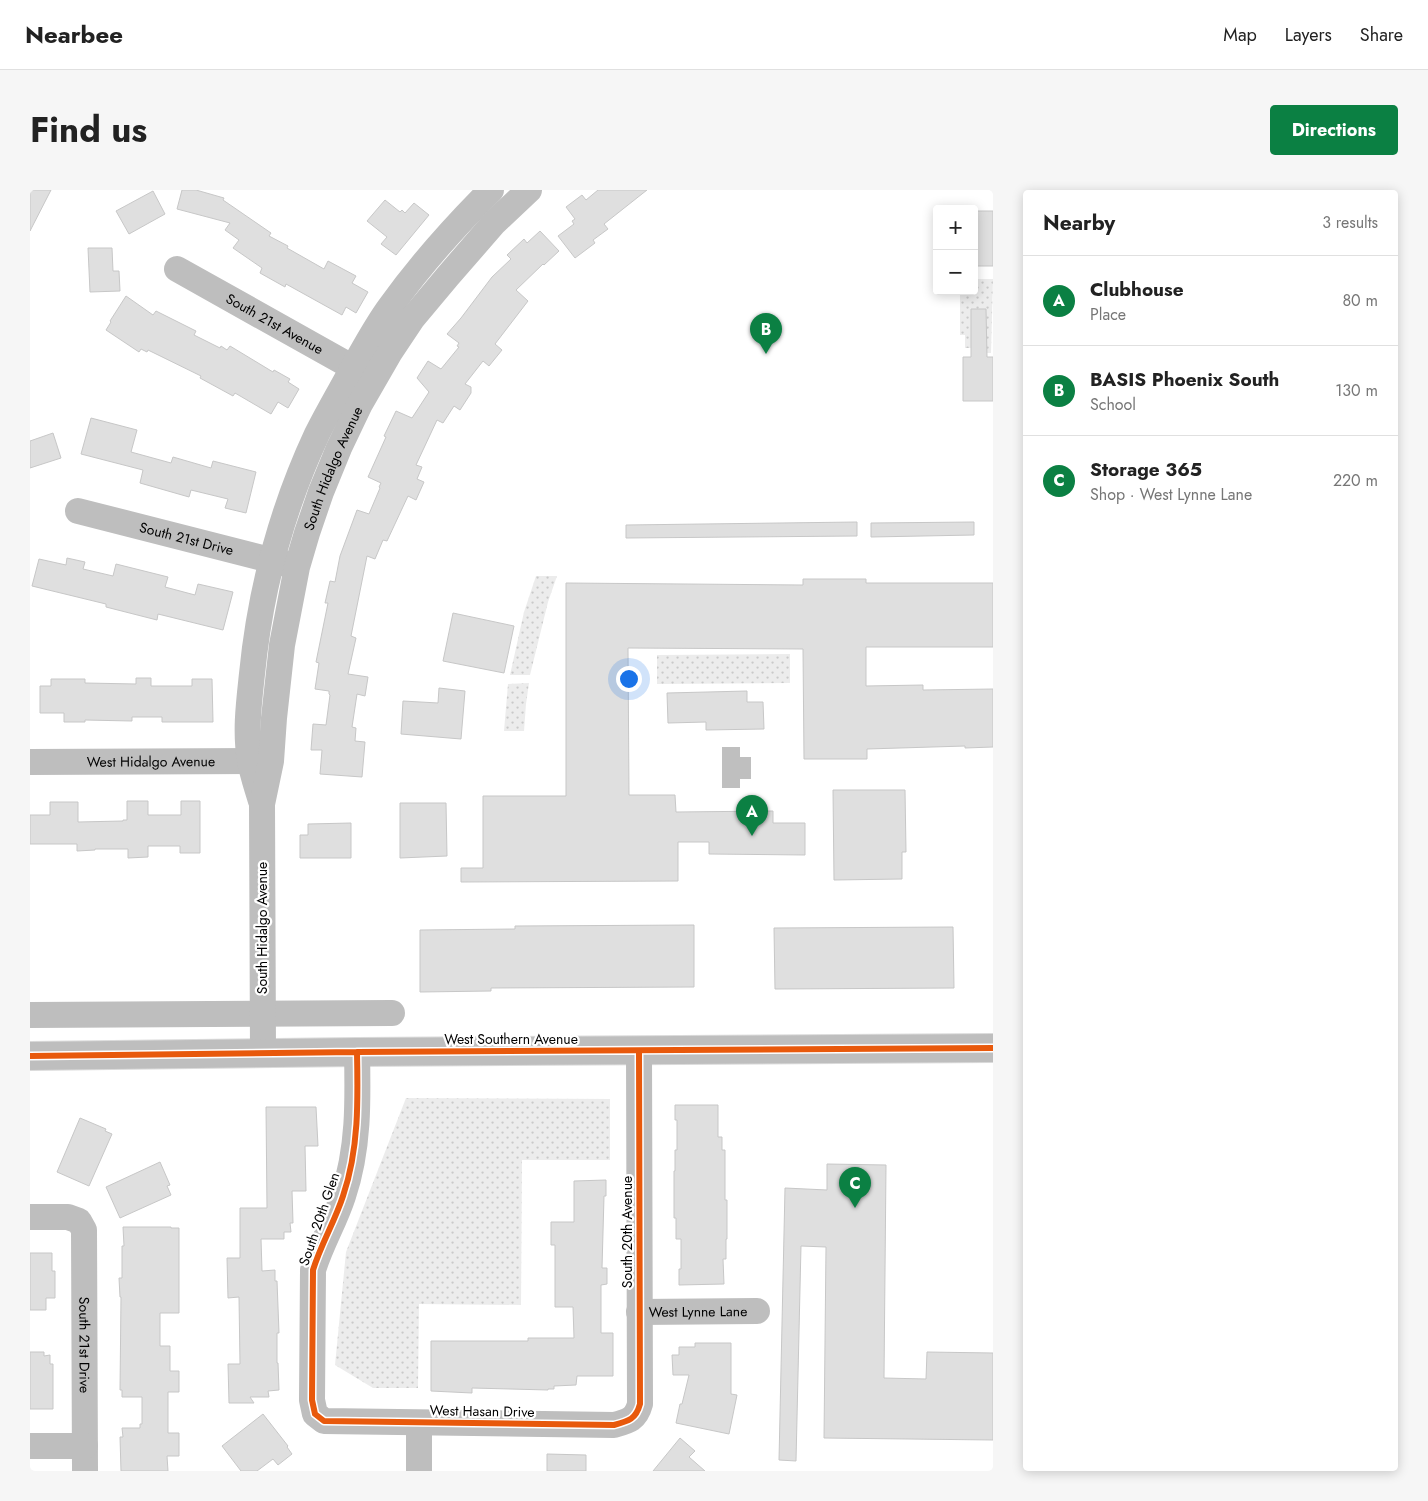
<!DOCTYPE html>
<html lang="en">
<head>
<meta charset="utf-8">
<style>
	body { margin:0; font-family:Jost,sans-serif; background:#f6f6f6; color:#222 }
	.controls { position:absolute; right:15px; top:15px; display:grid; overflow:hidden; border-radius:5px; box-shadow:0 2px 12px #0003 }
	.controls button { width:45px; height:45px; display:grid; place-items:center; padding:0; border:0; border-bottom:1px solid #e0e0e0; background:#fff; color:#222; font:25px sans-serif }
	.you { position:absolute; left:598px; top:488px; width:18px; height:18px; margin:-12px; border:4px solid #fff; border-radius:50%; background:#1a73e8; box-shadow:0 0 0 8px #1a73e833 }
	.badge { display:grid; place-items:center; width:32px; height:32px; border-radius:50%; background:#0b8043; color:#fff; font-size:16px; font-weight:700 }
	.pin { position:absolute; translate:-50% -41px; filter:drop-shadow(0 1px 2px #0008) }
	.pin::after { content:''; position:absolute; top:26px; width:18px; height:15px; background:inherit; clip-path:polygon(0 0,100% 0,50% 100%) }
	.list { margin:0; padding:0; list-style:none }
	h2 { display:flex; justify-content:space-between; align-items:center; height:65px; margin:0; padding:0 20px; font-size:21px }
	h2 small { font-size:16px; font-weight:400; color:#767676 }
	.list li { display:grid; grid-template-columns:32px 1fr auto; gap:15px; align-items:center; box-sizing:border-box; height:90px; padding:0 20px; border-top:1px solid #e0e0e0 }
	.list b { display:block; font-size:19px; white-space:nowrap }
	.list p { margin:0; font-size:16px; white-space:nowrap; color:#767676 }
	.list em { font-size:16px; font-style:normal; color:#767676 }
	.map { position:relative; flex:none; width:963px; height:1281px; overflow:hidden; border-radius:5px }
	header { display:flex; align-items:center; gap:30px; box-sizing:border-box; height:70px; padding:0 25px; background:#fff; border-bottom:1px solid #e0e0e0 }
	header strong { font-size:24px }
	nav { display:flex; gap:28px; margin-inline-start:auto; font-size:18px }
	.intro { display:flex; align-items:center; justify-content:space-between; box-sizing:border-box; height:120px; padding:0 30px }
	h1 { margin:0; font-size:35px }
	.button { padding:12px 22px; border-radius:5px; background:#0b8043; color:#fff; font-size:18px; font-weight:700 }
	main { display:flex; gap:30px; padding:0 30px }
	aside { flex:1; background:#fff; border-radius:5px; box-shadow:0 2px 12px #0003 }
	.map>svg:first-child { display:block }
</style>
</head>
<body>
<header>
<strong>Nearbee</strong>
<nav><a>Map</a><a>Layers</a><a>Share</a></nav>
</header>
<div class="intro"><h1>Find us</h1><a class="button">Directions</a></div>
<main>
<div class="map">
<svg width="963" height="1281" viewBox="0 0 963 1281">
	<defs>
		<pattern id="grass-dots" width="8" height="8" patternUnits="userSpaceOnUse" patternTransform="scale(1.25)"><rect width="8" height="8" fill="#ececec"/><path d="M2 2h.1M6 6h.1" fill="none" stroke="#c9c9c9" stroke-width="1.8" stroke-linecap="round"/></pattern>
	</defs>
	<rect width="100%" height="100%" fill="#fff"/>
	<!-- grass -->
	<path fill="url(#grass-dots)" d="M 944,89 L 963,89 L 961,163 L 945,163 L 945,158 L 935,158 L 935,145 L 930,145 L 930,101 L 944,101 Z
		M 506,386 L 527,386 L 518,412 L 500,485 L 480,485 L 494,422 Z
		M 760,464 L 760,493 L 627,494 L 627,465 Z
		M 499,493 L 496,514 L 494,541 L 474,541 L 478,494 Z
		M 376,908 L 580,909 L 580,970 L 492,970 L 491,1115 L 389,1114 L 388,1198 L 343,1198 L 305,1175 L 316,1062 Z"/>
	<!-- water -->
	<path fill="#bfbfbf" d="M 692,557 L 710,557 L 710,567 L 721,567 L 721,589 L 710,589 L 710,598 L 692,598 Z"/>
	<!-- building -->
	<path fill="#dfdfdf" stroke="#c7c7c7" d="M 0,0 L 21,0 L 0,41 Z
		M 152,0 L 166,0 L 194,8 L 193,10 L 241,43 L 239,46 L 258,56 L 257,58 L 294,79 L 298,71 L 326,86 L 322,93 L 338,102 L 326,123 L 316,117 L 312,125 L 256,94 L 255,97 L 230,83 L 232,78 L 203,58 L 209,50 L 195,40 L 200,33 L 147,19 Z
		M 568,0 L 617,0 L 574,34 L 578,39 L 563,50 L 565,53 L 545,68 L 528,46 L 544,34 L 542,31 L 545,29 L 536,17 L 552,5 L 556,10 Z
		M 123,1 L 135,24 L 99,44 L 86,21 Z
		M 355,10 L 370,22 L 372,20 L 375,23 L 384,13 L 399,25 L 366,65 L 351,54 L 357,47 L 337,31 Z
		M 944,21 L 963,21 L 963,76 L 944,76 Z
		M 510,41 L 529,61 L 514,75 L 513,74 L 486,100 L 498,111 L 465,154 L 472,160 L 459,176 L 453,171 L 435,194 L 441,197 L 441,203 L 430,220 L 424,216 L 413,233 L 407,230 L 386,275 L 392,277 L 387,289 L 394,292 L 386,310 L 378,306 L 357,351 L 353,350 L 345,369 L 337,366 L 321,446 L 326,448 L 318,484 L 338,487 L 335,506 L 327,504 L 322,537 L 326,538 L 325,551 L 335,552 L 332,587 L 290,584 L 292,560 L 281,560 L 283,534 L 296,535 L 300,505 L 299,504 L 299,501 L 285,499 L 289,473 L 286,472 L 298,413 L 295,413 L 300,391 L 305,392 L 310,366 L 327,320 L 339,324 L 350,298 L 349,297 L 351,293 L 338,287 L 356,247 L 354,246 L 366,221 L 382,228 L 399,202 L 387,188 L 398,171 L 411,179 L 429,157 L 427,156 L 429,153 L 417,144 L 431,128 L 462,87 L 481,69 L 477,65 L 494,49 L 497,53 Z
		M 58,58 L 82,58 L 83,81 L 89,81 L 90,101 L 60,102 Z
		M 96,106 L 123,125 L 126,121 L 166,141 L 164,145 L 190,158 L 191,156 L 197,160 L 200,156 L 243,182 L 244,180 L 260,189 L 258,192 L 269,199 L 258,218 L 248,212 L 241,224 L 205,203 L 203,206 L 170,188 L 171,186 L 118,160 L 117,162 L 111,159 L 109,162 L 76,140 L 81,132 L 80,131 Z
		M 941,119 L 956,119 L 957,167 L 963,167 L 963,211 L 933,211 L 933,167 L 941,167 Z
		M 61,228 L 107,240 L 101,262 L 141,273 L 143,267 L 181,278 L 183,271 L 226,282 L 216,323 L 195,318 L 198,309 L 161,300 L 159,307 L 110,293 L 113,280 L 51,264 Z
		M 23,243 L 31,268 L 0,278 L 0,251 Z
		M 827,332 L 827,346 L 596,348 L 596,335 Z
		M 944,332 L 944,345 L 841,347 L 841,333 Z
		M 37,368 L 55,372 L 53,379 L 83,386 L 86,374 L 138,387 L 135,397 L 165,405 L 168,394 L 203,402 L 193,440 L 128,424 L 127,430 L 76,417 L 76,414 L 2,396 L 9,369 L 36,375 Z
		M 773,389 L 836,389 L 836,393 L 963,393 L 963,457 L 836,457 L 836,496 L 893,495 L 893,500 L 963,499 L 963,557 L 935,558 L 935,556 L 837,559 L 837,569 L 774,569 L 773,459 L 598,458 L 599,605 L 645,605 L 646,622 L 743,621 L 743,633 L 775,633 L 775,665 L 679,664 L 679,652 L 648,652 L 648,691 L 431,692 L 431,678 L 453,678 L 453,606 L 536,606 L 536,393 L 773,395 Z
		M 423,423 L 484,436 L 474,483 L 413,471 Z
		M 106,488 L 121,488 L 121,496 L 162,496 L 162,489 L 182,489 L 183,532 L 132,532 L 132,527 L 102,527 L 102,531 L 55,530 L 55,532 L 34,532 L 34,523 L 10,523 L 10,496 L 21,496 L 21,489 L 55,489 L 55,493 L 106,494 Z
		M 409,498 L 435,501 L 431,549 L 371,544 L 373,511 L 408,513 Z
		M 717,501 L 717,512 L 733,512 L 734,539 L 676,540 L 676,532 L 638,533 L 637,503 Z
		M 803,600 L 875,600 L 876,662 L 872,662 L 872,689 L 804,690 Z
		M 97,611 L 118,611 L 118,625 L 151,625 L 151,611 L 170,611 L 170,663 L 150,663 L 150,656 L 118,656 L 118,667 L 98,668 L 98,659 L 65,659 L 65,660 L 47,661 L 47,654 L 0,654 L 0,625 L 20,625 L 20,612 L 48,612 L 48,632 L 93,631 L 93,630 L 97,630 Z
		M 370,613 L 416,613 L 417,666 L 370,668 Z
		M 321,633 L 321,668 L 270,668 L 270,645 L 278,645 L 278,634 Z
		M 664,735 L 664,797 L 461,798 L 461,801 L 390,802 L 390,740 L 485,739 L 485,736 Z
		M 923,737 L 924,798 L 745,799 L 744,738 Z
		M 645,915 L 688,915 L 688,947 L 692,947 L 692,960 L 695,960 L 695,1010 L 697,1010 L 697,1049 L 696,1049 L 696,1069 L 693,1069 L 694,1094 L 649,1095 L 649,1079 L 651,1079 L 651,1049 L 646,1049 L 646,1028 L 644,1028 L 644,981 L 645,981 L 645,960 L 647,960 L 647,930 L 645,930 Z
		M 236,917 L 286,917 L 288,956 L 275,956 L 276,1001 L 262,1001 L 263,1033 L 260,1033 L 261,1042 L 254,1042 L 254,1049 L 231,1049 L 232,1081 L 245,1080 L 245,1091 L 247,1091 L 249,1143 L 247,1143 L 247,1173 L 248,1173 L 249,1200 L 238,1201 L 239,1207 L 220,1207 L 224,1213 L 199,1213 L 198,1174 L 210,1174 L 209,1107 L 198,1108 L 197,1068 L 210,1068 L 210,1018 L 237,1018 Z
		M 50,928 L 76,939 L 75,941 L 82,944 L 59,996 L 27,982 Z
		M 130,972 L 140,995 L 137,996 L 141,1005 L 90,1028 L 76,997 Z
		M 797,974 L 856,975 L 854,1188 L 896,1189 L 897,1162 L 963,1163 L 963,1250 L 794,1248 L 796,1057 L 771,1056 L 766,1271 L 749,1270 L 755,998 L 797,1000 Z
		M 576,990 L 576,1006 L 574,1006 L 572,1078 L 577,1078 L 577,1094 L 571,1095 L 571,1143 L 583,1143 L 583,1186 L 547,1186 L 546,1195 L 524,1196 L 524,1199 L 518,1199 L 518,1200 L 442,1198 L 442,1203 L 401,1201 L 401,1151 L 498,1151 L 498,1148 L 544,1148 L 543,1117 L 525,1117 L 525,1055 L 521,1055 L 521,1032 L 544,1032 L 544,991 Z
		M 93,1037 L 141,1037 L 141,1038 L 149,1038 L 149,1123 L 130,1123 L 130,1156 L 140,1156 L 140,1181 L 149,1181 L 149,1202 L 138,1202 L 138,1243 L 149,1243 L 149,1266 L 137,1266 L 138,1281 L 91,1281 L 90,1247 L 93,1247 L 92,1238 L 110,1238 L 110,1234 L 112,1234 L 112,1207 L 92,1207 L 92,1200 L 90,1200 L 91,1107 L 90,1107 L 89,1088 L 92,1088 L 92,1056 L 94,1056 Z
		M 0,1063 L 22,1063 L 22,1081 L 25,1081 L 25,1108 L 16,1108 L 16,1120 L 0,1120 Z
		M 665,1153 L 701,1153 L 701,1204 L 707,1205 L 699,1244 L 646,1233 L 650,1214 L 652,1214 L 659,1185 L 643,1185 L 642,1165 L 649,1165 L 649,1157 L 665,1157 Z
		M 0,1162 L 14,1162 L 14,1166 L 20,1165 L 20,1174 L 23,1174 L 23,1219 L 0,1219 Z
		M 233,1224 L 258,1256 L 257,1257 L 262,1264 L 248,1275 L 243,1269 L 227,1281 L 211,1281 L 192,1256 Z
		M 650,1248 L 665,1261 L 659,1267 L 675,1281 L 623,1281 Z
		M 517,1264 L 556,1265 L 556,1281 L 517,1281 Z"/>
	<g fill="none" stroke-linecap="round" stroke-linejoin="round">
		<!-- major casing -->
		<g stroke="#dbdbdb" stroke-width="30">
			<path id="major" d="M 0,866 L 327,862 L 963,858"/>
		</g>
		<!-- minor -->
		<g stroke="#bebebe" stroke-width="26">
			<path id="s1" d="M 147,79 L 338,186"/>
			<path id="s2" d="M 48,321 L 260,375"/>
			<path id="s3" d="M 0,572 L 238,571"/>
			<path d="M 231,611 C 227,597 222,584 220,570 C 215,542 219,512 222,484 C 230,402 252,319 287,244 C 298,222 311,200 323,178 C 335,157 346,136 360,117 C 390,75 425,36 461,0"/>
			<path d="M 0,825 L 362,823"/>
			<path d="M 327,862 C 328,910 329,959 313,1006 C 305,1031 291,1054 283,1080 L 282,1210 L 285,1224 L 294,1231 L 584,1235 C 599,1231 606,1229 610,1214 L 609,861"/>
			<path id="s4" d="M 233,863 L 232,614 L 241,571 L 244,528 L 252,455 L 267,377 L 277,343 L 291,302 L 309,258 L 330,214 L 360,162 L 382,129 L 418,86 L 464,33 L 499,0"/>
			<path id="s5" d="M 0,1027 L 38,1027 L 49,1031 L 54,1040 L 55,1281"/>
			<path id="s6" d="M 609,1122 L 727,1121"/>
			<path d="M 389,1233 L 389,1281"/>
			<path d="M 0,1256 L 55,1256"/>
		</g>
		<!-- major -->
		<use href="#major" stroke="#bebebe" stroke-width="28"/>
		<!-- cycleway casing -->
		<g stroke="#fff" stroke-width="9">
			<path id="cycleway" d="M 327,862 C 328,910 329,959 313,1006 C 305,1031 291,1054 283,1080 L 282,1210 L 285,1224 L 294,1231 L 584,1235 C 599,1231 606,1229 610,1214 L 609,861
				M 0,866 L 327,862 L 963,858"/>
		</g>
		<!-- cycleway -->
		<use href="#cycleway" stroke="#e8590c" stroke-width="6"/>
	</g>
	<g text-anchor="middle" stroke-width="4.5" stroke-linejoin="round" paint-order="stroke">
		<!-- street labels -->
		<g font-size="14" fill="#000" stroke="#fff">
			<text dy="5" stroke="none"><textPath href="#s1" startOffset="112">South 21st Avenue</textPath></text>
			<text dy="5" stroke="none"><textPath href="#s4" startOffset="594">South Hidalgo Avenue</textPath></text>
			<text dy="5" stroke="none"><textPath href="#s2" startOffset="112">South 21st Drive</textPath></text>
			<text dy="5" stroke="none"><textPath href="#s3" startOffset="121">West Hidalgo Avenue</textPath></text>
			<text transform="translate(232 738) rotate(-90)" y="5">South Hidalgo Avenue</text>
			<text x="481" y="854">West Southern Avenue</text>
			<text transform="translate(289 1029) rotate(-71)" y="5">South 20th Glen</text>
			<text transform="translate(597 1042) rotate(-90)" y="5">South 20th Avenue</text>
			<text dy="5" stroke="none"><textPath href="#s6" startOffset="59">West Lynne Lane</textPath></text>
			<text dy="5" stroke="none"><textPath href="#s5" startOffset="175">South 21st Drive</textPath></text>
			<text transform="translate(452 1221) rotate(1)" y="5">West Hasan Drive</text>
		</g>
	</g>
</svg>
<div class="controls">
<button>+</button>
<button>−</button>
</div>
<div class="you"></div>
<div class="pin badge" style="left:722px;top:646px">A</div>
<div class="pin badge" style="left:736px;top:164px">B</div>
<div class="pin badge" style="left:825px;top:1018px">C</div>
</div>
<aside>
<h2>Nearby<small>3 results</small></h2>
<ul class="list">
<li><span class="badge">A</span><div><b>Clubhouse</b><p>Place</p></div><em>80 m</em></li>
<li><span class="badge">B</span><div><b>BASIS Phoenix South</b><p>School</p></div><em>130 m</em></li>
<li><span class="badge">C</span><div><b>Storage 365</b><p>Shop · West Lynne Lane</p></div><em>220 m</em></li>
</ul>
</aside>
</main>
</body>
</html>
